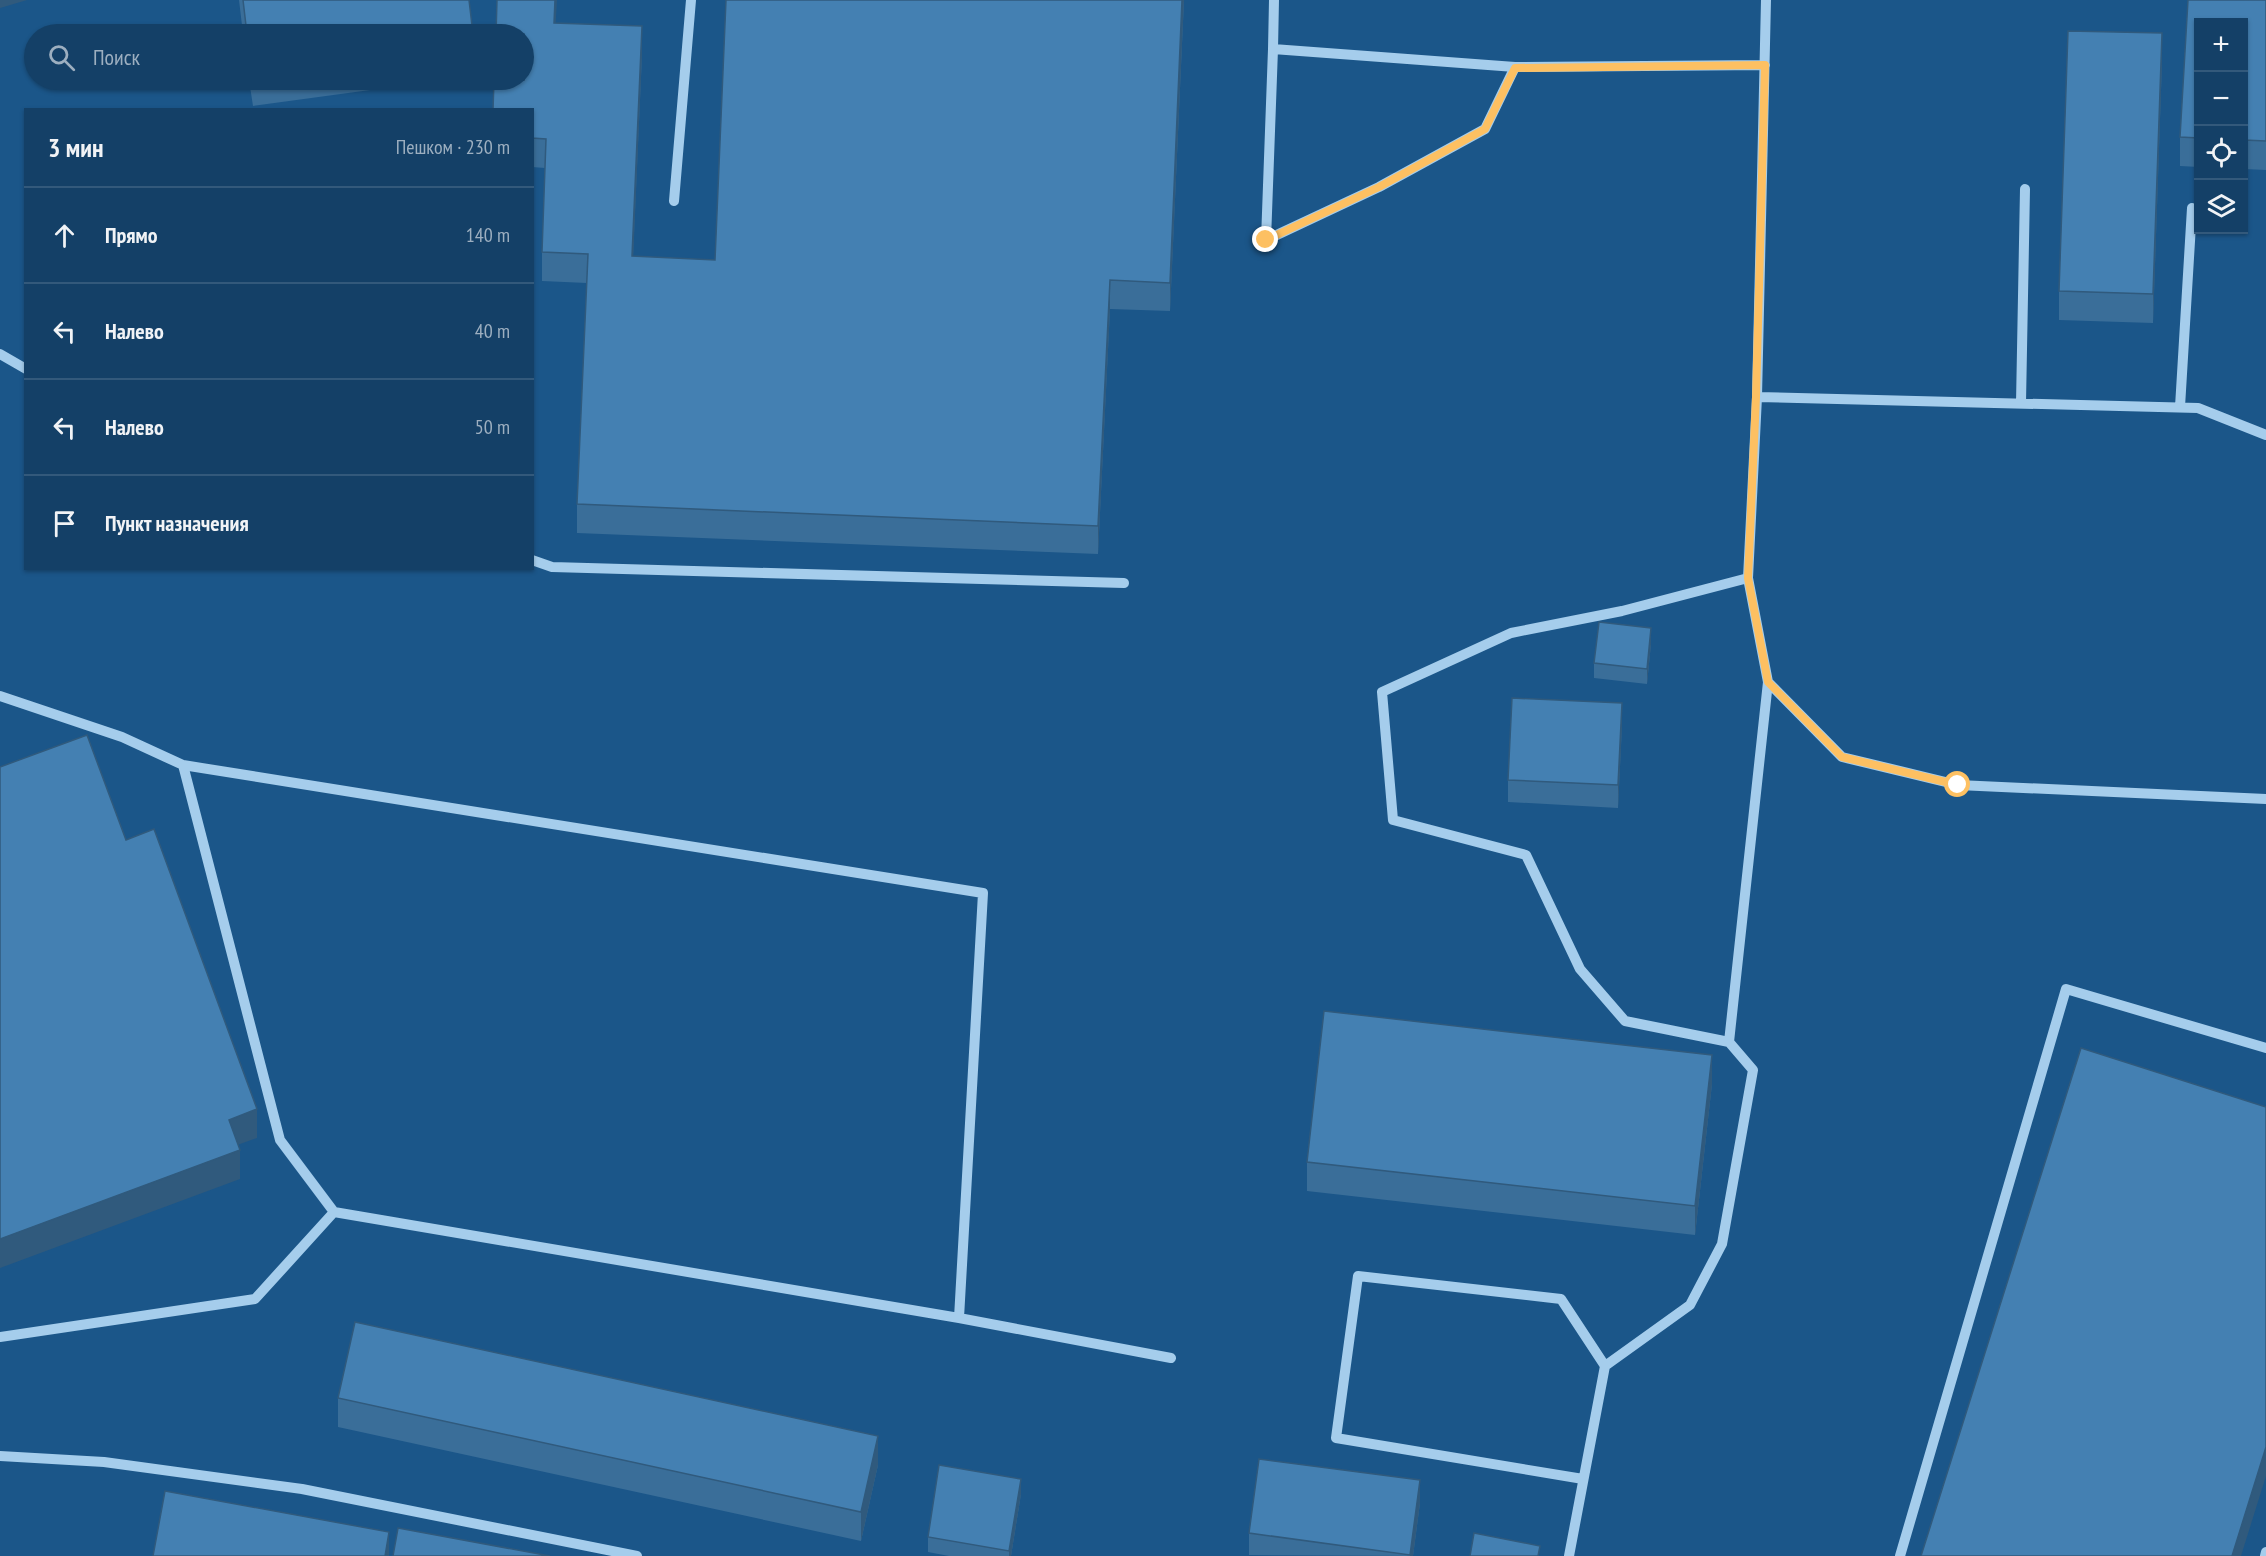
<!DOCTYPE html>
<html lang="ru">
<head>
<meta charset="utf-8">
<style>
	body { margin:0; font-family:"PT Sans Narrow",sans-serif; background:#1d476d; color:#f1f3f6 }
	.controls { position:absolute; right:18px; top:18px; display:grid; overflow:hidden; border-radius:0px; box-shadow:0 2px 4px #0004 }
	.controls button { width:54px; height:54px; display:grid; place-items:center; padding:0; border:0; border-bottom:2px solid #33597b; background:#144067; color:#f1f3f6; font:30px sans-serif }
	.stop { position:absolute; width:18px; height:18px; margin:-14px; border:4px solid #fdc062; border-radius:50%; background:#fff }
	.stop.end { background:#fdc062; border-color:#fff; box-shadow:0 2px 6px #0008 }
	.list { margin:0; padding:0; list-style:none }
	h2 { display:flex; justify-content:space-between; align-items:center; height:78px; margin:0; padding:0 24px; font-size:26px }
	h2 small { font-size:20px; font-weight:400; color:#9dafc0 }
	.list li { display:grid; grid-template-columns:39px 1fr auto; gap:18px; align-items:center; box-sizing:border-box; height:96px; padding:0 24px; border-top:2px solid #33597b }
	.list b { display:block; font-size:22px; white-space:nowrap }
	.list em { font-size:20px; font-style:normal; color:#9dafc0 }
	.icon { flex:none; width:33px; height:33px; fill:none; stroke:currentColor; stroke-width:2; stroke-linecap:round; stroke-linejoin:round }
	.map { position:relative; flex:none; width:2266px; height:1556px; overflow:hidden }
	.search { position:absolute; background:#144067; box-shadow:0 2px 4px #0004; left:24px; top:24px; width:510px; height:66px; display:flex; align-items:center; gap:15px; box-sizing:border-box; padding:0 21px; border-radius:33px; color:#9dafc0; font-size:22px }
	.panel { position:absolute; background:#144067; box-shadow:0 2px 4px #0004; left:24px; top:108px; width:510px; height:462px; border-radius:0px }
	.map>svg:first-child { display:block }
</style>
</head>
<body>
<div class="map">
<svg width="2266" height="1556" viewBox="0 0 2266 1556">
	<rect width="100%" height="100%" fill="#1b5689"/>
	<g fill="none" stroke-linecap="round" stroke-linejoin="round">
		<!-- minor -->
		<path stroke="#a5cdec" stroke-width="10" d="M 1274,0 L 1273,49 L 1515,67 L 1765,65
			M 1766,0 L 1757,397 L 1748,578 L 1768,682 L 1842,757 L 1958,785 L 2266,799
			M 1273,49 L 1266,240 L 1379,187 L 1485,129 L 1515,67
			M 674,201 L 691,0
			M 0,354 L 26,369
			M 1757,397 L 2198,408 L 2266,435
			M 2021,403 L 2025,189
			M 2180,407 L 2192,208
			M 532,560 L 552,567 L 1124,583
			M 1748,578 L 1622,611 L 1511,633 L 1382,692 L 1393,820 L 1526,855 L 1580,969 L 1625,1021 L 1729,1042 L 1768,682
			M 0,696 L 122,737 L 183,765 L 280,1140 L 334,1212 L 959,1318 L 1171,1358
			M 183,765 L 983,893 L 959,1318
			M 0,1337 L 255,1299 L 334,1212
			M 0,1456 L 104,1462 L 302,1489 L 637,1556
			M 1583,1479 L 1336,1438 L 1358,1276 L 1561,1299 L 1605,1366
			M 1569,1556 L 1605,1366 L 1690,1305 L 1722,1244 L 1753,1070 L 1729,1042
			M 1900,1556 L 2066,989 L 2266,1048
			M 2265,1556 L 2266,1552"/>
	</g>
	<!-- wall -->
	<path fill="#3a6e99" d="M 239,0 L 469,0 L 473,34 L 243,34 Z
		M 1184,0 L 1170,311 L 1110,309 L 1098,554 L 577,533 L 577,504 L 587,283 L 542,281 L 542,252 L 545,168 L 532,167 L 532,110 L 555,23 L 642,55 L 633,256 L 715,260 Z
		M 2188,0 L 2266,0 L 2266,170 L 2244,169 L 2244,22 L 2199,22 L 2199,167 L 2180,166 L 2180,137 Z
		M 2162,62 L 2153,323 L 2059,320 L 2059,291 Z
		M 249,80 L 444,80 L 253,106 Z
		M 1651,644 L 1647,684 L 1594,678 L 1594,663 Z
		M 1622,726 L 1618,808 L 1508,802 L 1508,780 Z
		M 1712,1084 L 1695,1235 L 1307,1191 L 1307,1162 Z
		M 338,1398 L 878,1465 L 861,1541 L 338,1427 Z
		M 1021,1494 L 1011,1556 L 949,1556 L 928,1552 L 928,1537 Z
		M 1420,1503 L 1413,1556 L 1249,1555 L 1249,1533 Z"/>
	<!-- shaded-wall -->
	<path fill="#305a7d" d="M 0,0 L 27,0 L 0,8 Z
		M 555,0 L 557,0 L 554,52 L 554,23 Z
		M 1182,0 L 1184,0 L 1170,311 L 1170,283 Z
		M 642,26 L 642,55 L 632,285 L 632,256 Z
		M 2162,33 L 2162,62 L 2153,323 L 2153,294 Z
		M 1110,280 L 1110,309 L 1098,554 L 1098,526 Z
		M 1651,628 L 1651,644 L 1647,684 L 1647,669 Z
		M 1622,703 L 1622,726 L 1618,808 L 1618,785 Z
		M 1712,1055 L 1712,1084 L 1695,1235 L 1695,1206 Z
		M 257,1109 L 257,1138 L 229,1148 L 229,1120 Z
		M 240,1150 L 240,1179 L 0,1268 L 0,1239 Z
		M 878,1436 L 878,1465 L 861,1541 L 861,1512 Z
		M 2266,1447 L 2266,1476 L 2241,1556 L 2232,1556 Z
		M 1021,1479 L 1021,1494 L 1011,1556 L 1009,1556 L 1009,1551 Z
		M 1420,1480 L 1420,1503 L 1413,1556 L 1410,1556 Z
		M 389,1532 L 389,1556 L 385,1556 Z"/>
	<!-- building -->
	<path fill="#4480b2" stroke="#305a7d" stroke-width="1.5" d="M 243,0 L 469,0 L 473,34 L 247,34 Z
		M 497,0 L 555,0 L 554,23 L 642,26 L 632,256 L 715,260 L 726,0 L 1182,0 L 1170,283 L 1110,280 L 1098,526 L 577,504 L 588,254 L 542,252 L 546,139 L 532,138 L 532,110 L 493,110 L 494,80 L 524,80 L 524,34 L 496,34 Z
		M 2188,0 L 2266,0 L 2266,141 L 2244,140 L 2244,22 L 2199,22 L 2199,138 L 2180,137 Z
		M 2068,31 L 2162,33 L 2153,294 L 2059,291 Z
		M 1599,622 L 1651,628 L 1647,669 L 1594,663 Z
		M 1512,698 L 1622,703 L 1618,785 L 1508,780 Z
		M 87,735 L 126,840 L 154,829 L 257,1109 L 229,1120 L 240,1150 L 0,1239 L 0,767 Z
		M 1324,1011 L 1712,1055 L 1695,1206 L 1307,1162 Z
		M 2081,1048 L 2266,1107 L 2266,1447 L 2232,1556 L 1921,1556 Z
		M 355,1322 L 878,1436 L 861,1512 L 338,1398 Z
		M 1259,1459 L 1420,1480 L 1410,1555 L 1249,1533 Z
		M 939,1465 L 1021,1479 L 1009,1551 L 928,1537 Z
		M 165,1491 L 389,1532 L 385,1556 L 153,1556 Z
		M 398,1528 L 550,1556 L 393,1556 Z
		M 1474,1533 L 1540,1546 L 1538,1556 L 1470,1556 Z"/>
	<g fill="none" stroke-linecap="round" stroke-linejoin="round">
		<!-- route -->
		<path stroke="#fdc062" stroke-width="8" d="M 1266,240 L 1379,187 L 1485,129 L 1515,68 L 1765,65 L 1756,397 L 1748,578 L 1768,682 L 1842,757 L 1958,785"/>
	</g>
</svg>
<div class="controls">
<button>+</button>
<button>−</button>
<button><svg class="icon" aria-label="locate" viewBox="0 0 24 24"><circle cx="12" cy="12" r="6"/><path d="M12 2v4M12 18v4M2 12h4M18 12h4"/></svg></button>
<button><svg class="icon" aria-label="layers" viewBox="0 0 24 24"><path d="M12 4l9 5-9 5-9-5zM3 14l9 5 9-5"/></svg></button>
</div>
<div class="stop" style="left:1958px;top:785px"></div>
<div class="stop end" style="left:1266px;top:240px"></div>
<div class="search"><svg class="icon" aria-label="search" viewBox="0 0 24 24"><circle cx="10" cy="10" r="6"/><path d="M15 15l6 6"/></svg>Поиск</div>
<section class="panel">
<h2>3 мин<small>Пешком · 230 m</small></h2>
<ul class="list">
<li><svg class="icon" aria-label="ahead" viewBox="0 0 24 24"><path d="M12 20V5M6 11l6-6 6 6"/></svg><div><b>Прямо</b></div><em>140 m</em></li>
<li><svg class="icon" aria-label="left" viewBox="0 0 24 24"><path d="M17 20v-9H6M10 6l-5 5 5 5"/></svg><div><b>Налево</b></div><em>40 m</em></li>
<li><svg class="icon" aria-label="left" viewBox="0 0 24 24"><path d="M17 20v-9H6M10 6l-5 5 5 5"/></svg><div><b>Налево</b></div><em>50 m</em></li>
<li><svg class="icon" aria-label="arrive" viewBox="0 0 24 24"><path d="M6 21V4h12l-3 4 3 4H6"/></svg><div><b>Пункт назначения</b></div></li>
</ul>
</section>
</div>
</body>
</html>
